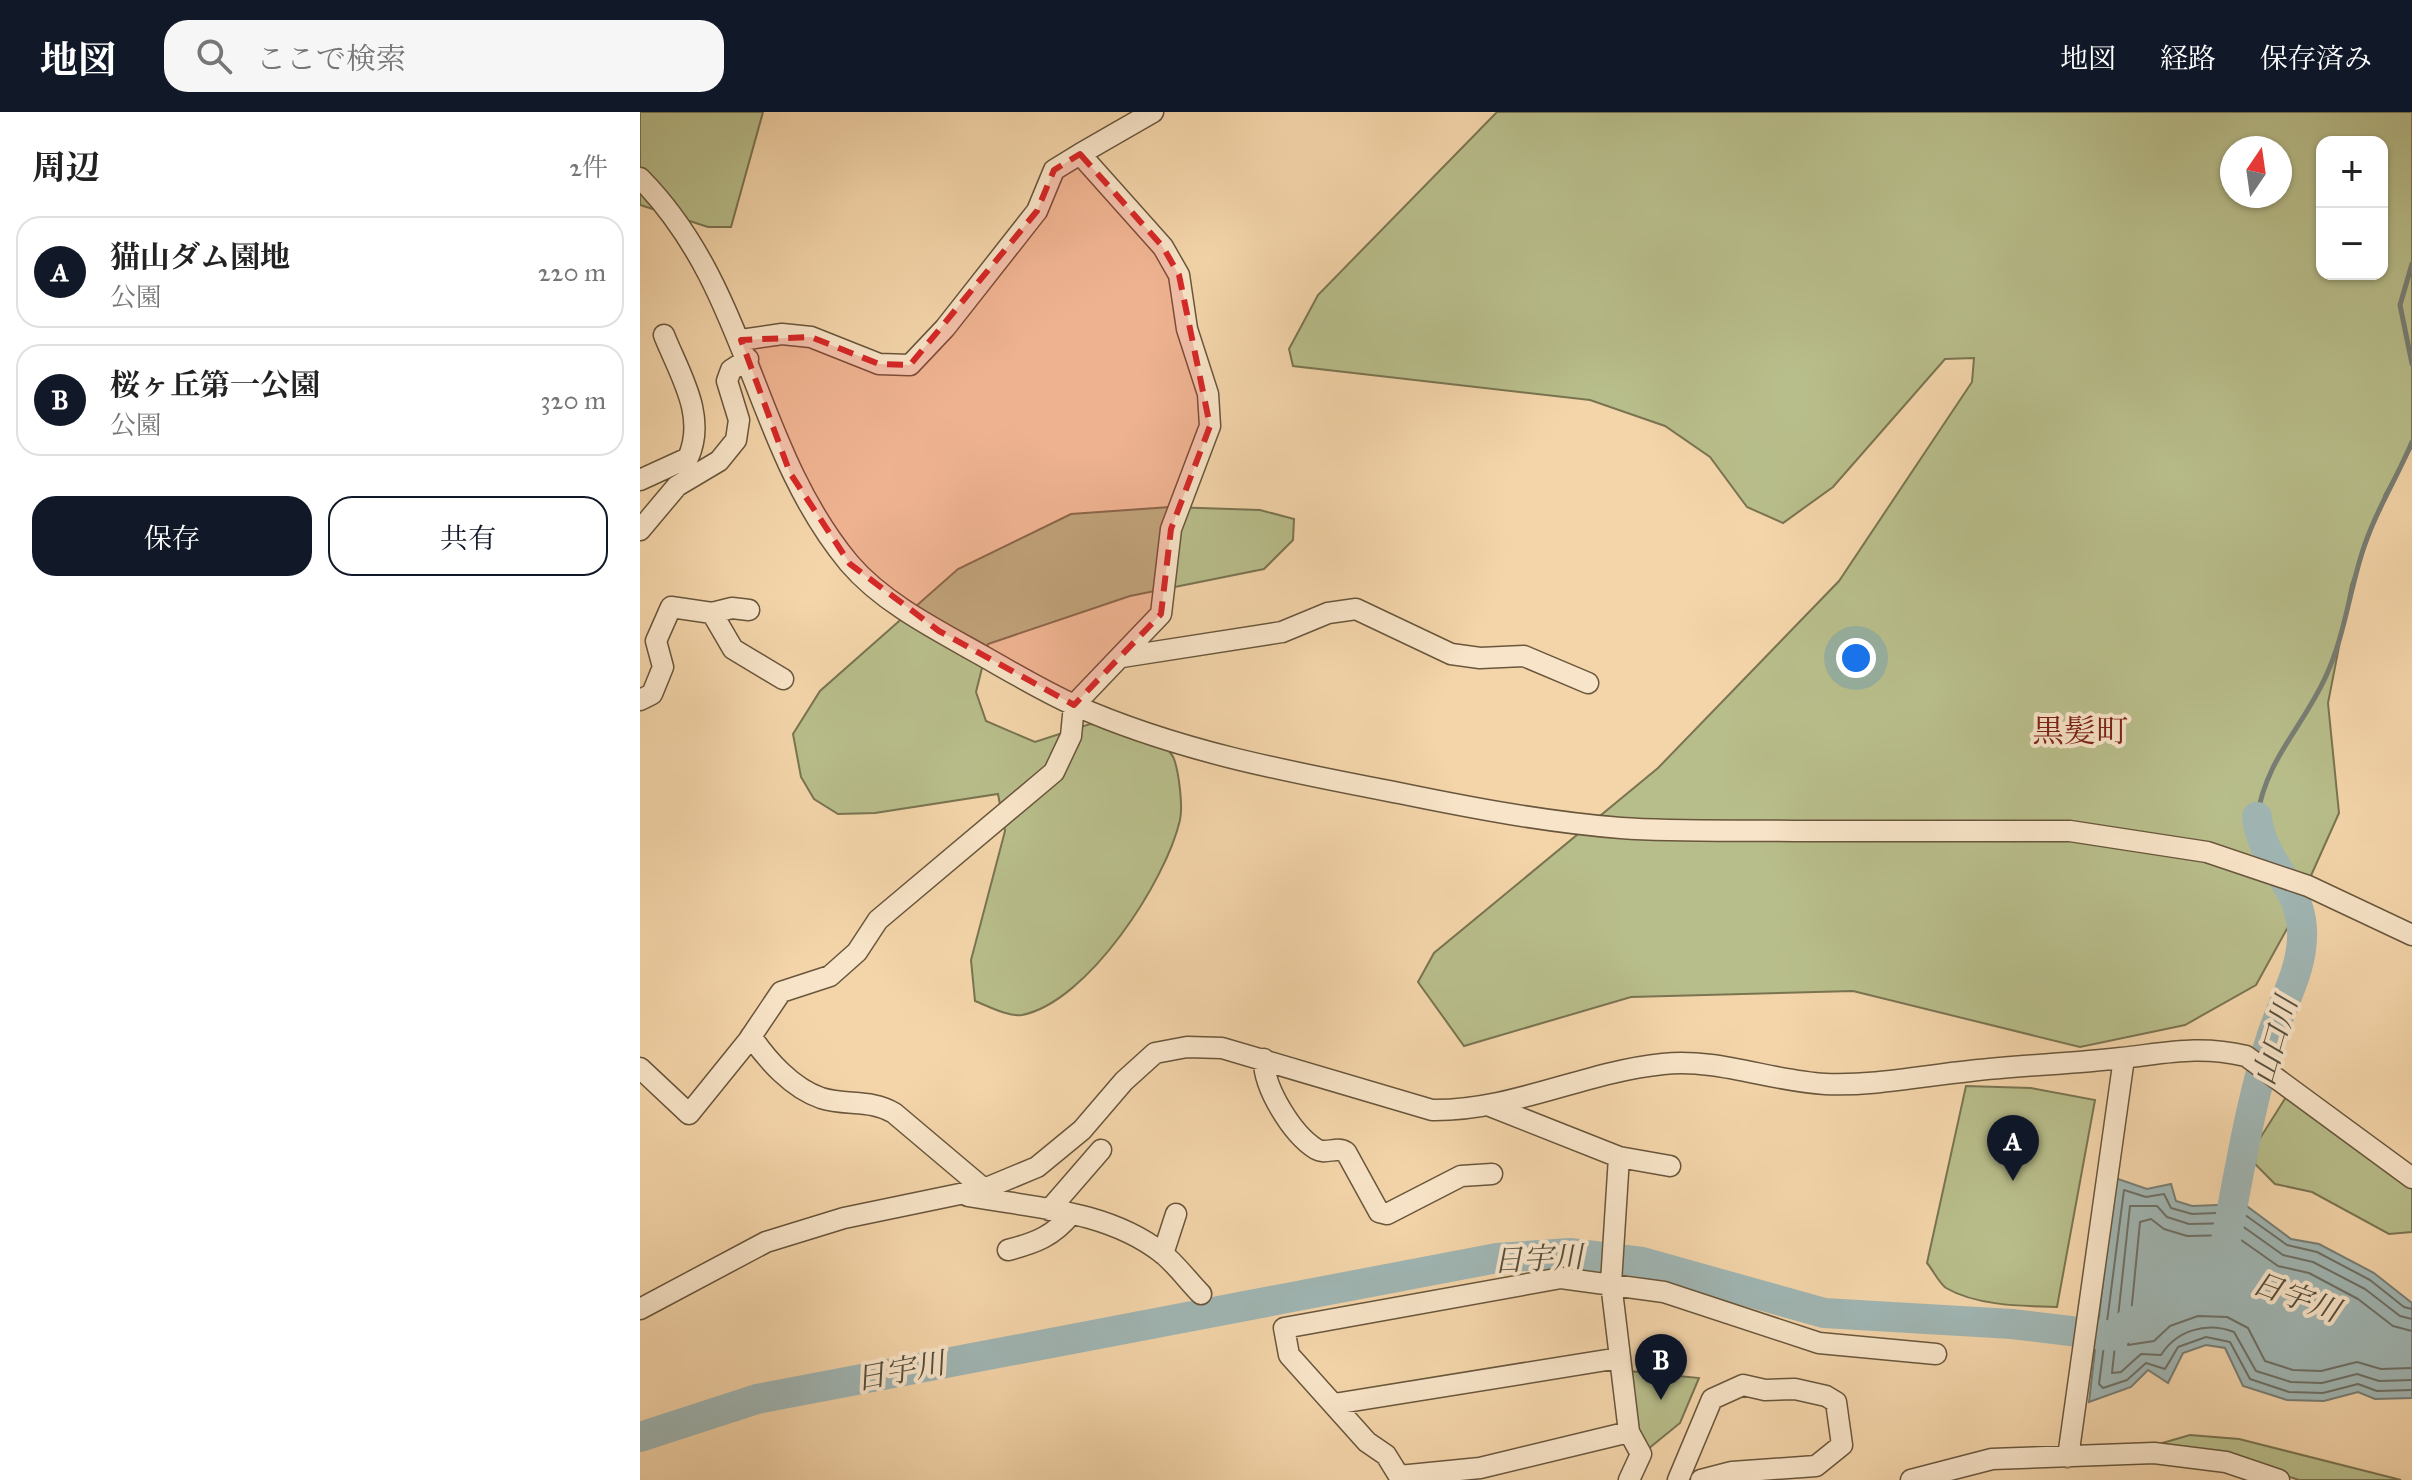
<!DOCTYPE html>
<html lang="ja">
<head>
<meta charset="utf-8">
<style>
	body { margin:0; font-family:"IM FELL Great Primer","Noto Serif JP",serif; background:#f6f6f6; color:#222 }
	.controls { position:absolute; right:24px; top:24px; display:grid; overflow:hidden; border-radius:16px; box-shadow:0 2px 6px #0004 }
	.controls button { width:72px; height:72px; display:grid; place-items:center; padding:0; border:0; border-bottom:2px solid #e0e0e0; background:#fff; color:#222; font:40px sans-serif }
	.compass { position:absolute; left:1580px; top:24px; width:72px; height:72px; border-radius:50%; background:#fff; box-shadow:0 2px 6px #0004; rotate:13deg }
	.you { position:absolute; left:1216px; top:546px; width:28px; height:28px; margin:-20px; border:6px solid #fff; border-radius:50%; background:#1a73e8; box-shadow:0 0 0 12px #1a73e833 }
	.badge { display:grid; place-items:center; width:52px; height:52px; border-radius:50%; background:#111827; color:#fff; font-size:26px; font-weight:700 }
	.pin { position:absolute; translate:-50% -66px; filter:drop-shadow(0 2px 4px #0008) }
	.pin::after { content:''; position:absolute; top:42px; width:28px; height:24px; background:inherit; clip-path:polygon(0 0,100% 0,50% 100%) }
	.list { margin:0; padding:0; list-style:none }
	h2 { display:flex; justify-content:space-between; align-items:center; height:104px; margin:0; padding:0 32px; font-size:34px }
	h2 small { font-size:26px; font-weight:400; color:#767676 }
	.list li { display:grid; grid-template-columns:52px 1fr auto; gap:24px; align-items:center; box-sizing:border-box; height:112px; margin:0 16px 16px; padding:0 16px; border:2px solid #e0e0e0; border-radius:24px }
	.list b { display:block; font-size:30px; white-space:nowrap }
	.list p { margin:0; font-size:26px; white-space:nowrap; color:#767676 }
	.list em { font-size:26px; font-style:normal; color:#767676 }
	.actions { display:flex; gap:16px; padding:24px 32px }
	.actions a { flex:1; padding:18px 0; border:2px solid #111827; border-radius:24px; text-align:center; font-size:28px; color:#111827 }
	.actions .main { background:#111827; color:#fff }
	.icon { flex:none; width:44px; height:44px; fill:none; stroke:currentColor; stroke-width:2; stroke-linecap:round; stroke-linejoin:round }
	.map { position:relative; flex:none; width:1772px; height:1368px; overflow:hidden }
	header { display:flex; align-items:center; gap:48px; box-sizing:border-box; height:112px; padding:0 40px; background:#111827; color:#fff }
	header strong { font-size:38px }
	nav { display:flex; gap:44px; margin-inline-start:auto; font-size:28px }
	.search { width:560px; height:72px; background:#f6f6f6; display:flex; align-items:center; gap:20px; box-sizing:border-box; padding:0 28px; border-radius:24px; color:#767676; font-size:30px }
	main { display:flex }
	aside { flex:1; background:#fff }
	.map>svg:first-child { display:block }
</style>
</head>
<body>
<header>
<strong>地図</strong>
<div class="search"><svg class="icon" aria-label="search" viewBox="0 0 24 24"><circle cx="10" cy="10" r="6"/><path d="M15 15l6 6"/></svg>ここで検索</div>
<nav><a>地図</a><a>経路</a><a>保存済み</a></nav>
</header>
<main>
<aside>
<h2>周辺<small>2件</small></h2>
<ul class="list">
<li><span class="badge">A</span><div><b>猫山ダム園地</b><p>公園</p></div><em>220 m</em></li>
<li><span class="badge">B</span><div><b>桜ヶ丘第一公園</b><p>公園</p></div><em>320 m</em></li>
</ul>
<div class="actions"><a class="main">保存</a><a>共有</a></div>
</aside>
<div class="map">
<svg width="1772" height="1368" viewBox="0 0 1772 1368">
	<rect width="100%" height="100%" fill="#f4d5aa"/>
	<filter id="stains"><feTurbulence type="fractalNoise" baseFrequency=".0025" numOctaves="4"/><feColorMatrix values="0 0 0 0 .2 0 0 0 0 .09 0 0 0 0 .02 0 0 0 .5 -.17"/></filter>
	<radialGradient id="worn" r=".72"><stop offset=".6" stop-color="#630" stop-opacity="0"/><stop offset="1" stop-color="#630" stop-opacity=".3"/></radialGradient>
	<!-- green -->
	<path fill="#b8be8b" stroke="#7a7451" stroke-width="2" fill-rule="evenodd" d="M 0,0 L 123,0 L 91,115 L 68,115 L 0,93 Z
		M 857,0 L 1772,0 L 1772,335 L 1745,382 L 1711,473 L 1688,591 L 1699,701 L 1648,815 L 1616,873 L 1545,913 L 1440,935 L 1213,879 L 991,885 L 824,934 L 778,870 L 794,841 L 1018,656 L 1199,469 L 1332,270 L 1334,246 L 1305,247 L 1193,375 L 1143,411 L 1107,395 L 1070,345 L 1025,314 L 950,288 L 653,254 L 649,237 L 678,183 ZM 1682,30 L 1742,30 L 1742,162 L 1682,162 ZM 1592,36 L 1640,36 L 1640,84 L 1592,84 Z
		M 530,395 L 620,398 L 654,407 L 653,428 L 624,457 L 490,484 L 348,532 L 336,580 L 346,609 L 395,630 L 450,612 L 504,616 C 513,625 530,636 534,647 C 539,661 543,694 540,708 C 526,769 448,890 382,903 C 368,905 348,894 335,889 L 331,848 L 365,719 L 358,682 L 235,701 L 198,702 L 174,687 L 161,665 L 153,622 L 180,579 L 318,457 L 431,402 Z
		M 1326,974 L 1391,976 L 1455,988 L 1417,1195 C 1383,1194 1337,1194 1306,1176 C 1299,1171 1293,1158 1287,1151 Z
		M 1648,982 L 1772,1076 L 1772,1120 L 1749,1122 L 1672,1080 L 1635,1072 L 1615,1052 L 1617,1031 Z
		M 989,1259 L 1059,1266 L 1040,1311 L 1008,1337 L 995,1319 Z
		M 1550,1323 L 1599,1327 L 1761,1368 L 1659,1368 L 1594,1347 L 1505,1336 Z"/>
	<!-- water -->
	<path fill="#a0b6b4" stroke="#787e75" stroke-width="2" d="M 1475,1066 L 1507,1077 L 1531,1072 L 1536,1089 L 1552,1094 L 1604,1092 L 1651,1127 L 1679,1132 L 1734,1161 L 1772,1191 L 1772,1286 L 1735,1287 L 1718,1280 L 1684,1289 L 1647,1288 L 1603,1274 L 1585,1236 L 1566,1233 L 1543,1241 L 1528,1271 L 1508,1258 L 1491,1275 L 1449,1290 Z"/>
	<g fill="none" stroke-linecap="round" stroke-linejoin="round">
		<!-- shore -->
		<path stroke="#6e7066" stroke-width="2" d="M 1772,1197 L 1764,1195 L 1730,1168 L 1677,1140 L 1647,1133 L 1601,1100 L 1552,1102 L 1531,1096 L 1524,1082 L 1506,1085 L 1484,1078 L 1459,1272 L 1463,1276 L 1487,1268 L 1506,1251 L 1525,1257 L 1538,1235 L 1566,1225 L 1590,1230 L 1610,1267 L 1649,1280 L 1683,1281 L 1718,1272 L 1737,1279 L 1772,1278
			M 1772,1207 L 1760,1204 L 1725,1177 L 1673,1150 L 1643,1143 L 1598,1111 L 1549,1112 L 1527,1105 L 1517,1094 L 1490,1094 L 1472,1261 L 1481,1260 L 1501,1242 L 1521,1243 C 1536,1219 1566,1209 1594,1220 L 1616,1259 L 1651,1270 L 1682,1271 L 1717,1262 L 1739,1269 L 1772,1268
			M 1772,1219 L 1753,1214 L 1718,1187 L 1669,1161 L 1638,1154 L 1594,1123 L 1547,1124 L 1524,1117 L 1511,1107 L 1500,1110 L 1488,1233 L 1514,1229 L 1530,1214 L 1558,1204 L 1587,1205 L 1608,1216 L 1625,1249 L 1653,1258 L 1681,1259 L 1717,1250 L 1741,1257 L 1772,1256"/>
		<!-- stream -->
		<path stroke="#787e75" stroke-width="5" d="M 1772,152 L 1760,193 L 1772,252
			M 1617,705 C 1627,645 1662,617 1686,564 C 1704,525 1709,482 1722,441 C 1734,402 1756,368 1772,330"/>
		<!-- river -->
		<path stroke="#a0b6b4" stroke-width="30" d="M 1585,1133 C 1599,1063 1610,990 1632,923 C 1644,887 1664,855 1662,817 C 1660,773 1622,751 1617,705
			M 0,1325 L 117,1287 L 857,1146 L 930,1141 L 1002,1150 L 1184,1201 L 1372,1212 L 1472,1224 L 1493,1209"/>
		<!-- minor casing -->
		<g stroke="#69563c" stroke-width="23">
			<path id="minor" d="M 0,66 C 110,177 112,334 209,451 C 243,491 297,518 343,544 C 373,561 403,579 434,593 C 537,639 649,660 759,681 C 832,696 906,710 981,716 C 1038,720 1096,718 1154,719 C 1246,719 1338,719 1430,719 L 1567,740 L 1668,774 L 1772,823
				M 101,228 L 142,222 L 171,225 L 239,252 L 270,253 L 305,216 L 397,99 L 414,58 L 440,42
				M 0,368 L 48,346 C 67,304 40,263 24,223
				M 0,418 L 37,374 L 79,349 L 96,328 L 99,308 L 87,269 L 91,258 L 108,247
				M 72,501 L 92,496 L 109,498
				M 482,545 L 642,520 L 688,501 L 716,497 L 811,542 L 840,546 L 884,544 L 948,571
				M 0,588 L 12,582 L 23,555 L 16,529 L 31,495 L 72,501 L 93,537 L 143,567
				M 111,924 C 127,948 152,976 181,986 C 206,994 231,987 254,1001 L 344,1077
				M 624,947 C 623,975 652,1022 676,1037 C 686,1043 696,1034 706,1040 L 739,1100 L 747,1102 L 821,1064 L 852,1062
				M 0,956 L 49,1002 L 108,929 L 141,880 L 190,864 L 217,840 L 238,808 L 414,660 L 431,624 L 434,593 L 521,502 L 531,417 L 570,314 L 568,282 L 547,217 L 539,163 L 523,135 L 440,42 L 513,0
				M 850,994 L 979,1045 L 971,1171 L 989,1320 L 1001,1342 L 989,1368
				M 979,1045 L 1030,1054
				M 328,1084 C 394,1096 467,1098 522,1141 C 536,1152 548,1169 561,1182
				M 409,1098 L 461,1038
				M 368,1138 C 395,1131 414,1124 431,1102
				M 523,1142 L 536,1102
				M 0,1197 L 126,1130 L 204,1106 L 344,1077 L 397,1055 L 442,1018 L 484,969 L 515,941 L 547,935 L 582,936 L 792,998 C 872,999 944,960 1023,952 C 1077,946 1131,969 1185,972 C 1234,974 1281,964 1330,959 C 1380,953 1430,952 1481,946 C 1527,941 1559,933 1606,944 L 1772,1066
				M 694,1292 L 979,1246
				M 989,1320 L 840,1356 L 759,1364 L 746,1343 L 727,1330 L 649,1243 L 644,1216 L 921,1166 L 1024,1180 L 1179,1231 L 1296,1242
				M 1428,1345 L 1484,946
				M 1038,1368 L 1072,1287 L 1103,1273 L 1125,1278 L 1155,1277 L 1186,1284 L 1196,1290 L 1202,1333 L 1176,1354 L 1092,1360 L 1061,1368
				M 1271,1368 L 1352,1347 L 1514,1341 L 1586,1350 L 1639,1368"/>
		</g>
		<!-- minor -->
		<use href="#minor" stroke="#f8e4c8" stroke-width="20"/>
	</g>
	<!-- marked area -->
	<path fill="#d62828" fill-opacity="0.2" stroke="#d62828" stroke-width="6" stroke-dasharray="16 10" stroke-linejoin="round" d="M 440,42 L 523,135 L 539,163 L 570,314 L 531,417 L 521,502 L 434,593 L 299,519 L 210,452 L 150,361 L 101,228 L 171,225 L 239,252 L 270,253 L 397,99 L 414,58 Z"/>
	<g text-anchor="middle" stroke-width="8" stroke-linejoin="round" paint-order="stroke">
		<!-- water labels -->
		<g font-size="30" font-style="italic" fill="#544e3e" stroke="#f8e4c8">
			<text transform="translate(1635 929) rotate(-74)" y="10">山口川</text>
			<text transform="translate(898 1147) rotate(-3)" y="10">日宇川</text>
			<text transform="translate(1656 1185) rotate(20)" y="10">日宇川</text>
			<text transform="translate(260 1259) rotate(-11)" y="10">日宇川</text>
		</g>
		<!-- quarter labels -->
		<g font-size="32" fill="#7a1f14" stroke="#f8e4c8">
			<text x="1440" y="630">黒髪町</text>
		</g>
	</g>
	<rect width="100%" height="100%" filter="url(#stains)"/>
	<rect width="100%" height="100%" fill="url(#worn)"/>
</svg>
<div class="controls">
<button>+</button>
<button>−</button>
</div>
<svg class="compass" viewBox="-18 -18 36 36"><path d="M0-13l5 13h-10z" fill="#e53935"/><path d="M0 13l5-13h-10z" fill="#767676"/></svg>
<div class="you"></div>
<div class="pin badge" style="left:1373px;top:1069px">A</div>
<div class="pin badge" style="left:1021px;top:1288px">B</div>
</div>
</main>
</body>
</html>
